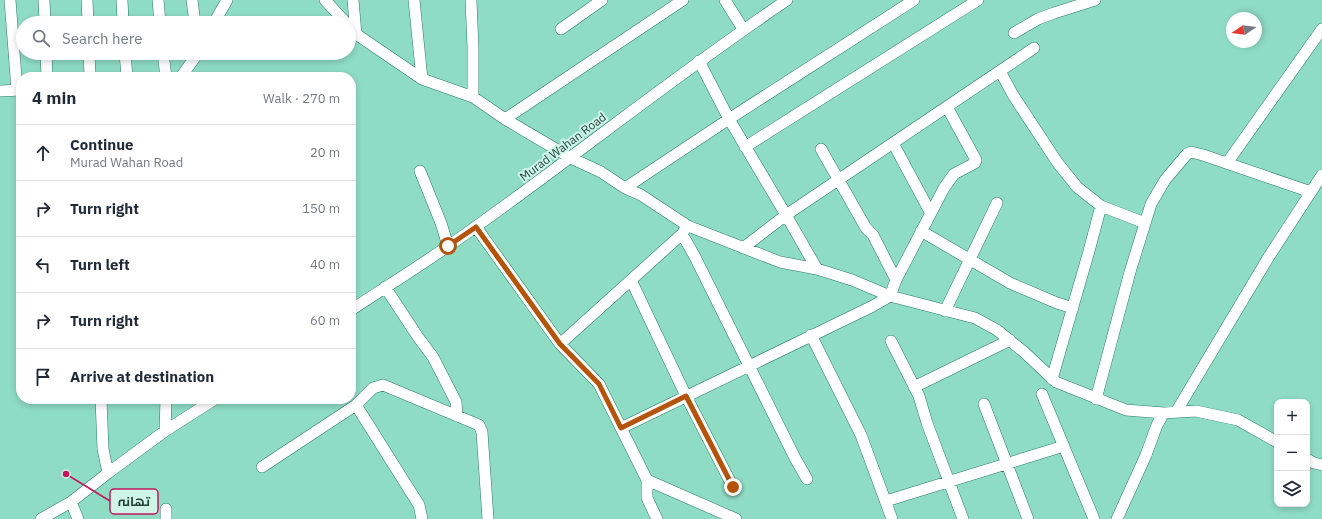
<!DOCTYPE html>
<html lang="en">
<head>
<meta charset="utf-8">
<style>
	body { margin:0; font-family:"IBM Plex Sans",Cairo,sans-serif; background:#f6f6f7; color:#1f2937 }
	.controls { position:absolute; right:12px; bottom:12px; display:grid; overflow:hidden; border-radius:8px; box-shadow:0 2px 6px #0003 }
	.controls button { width:36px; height:36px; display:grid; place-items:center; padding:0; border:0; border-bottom:1px solid #e0e1e3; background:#fff; color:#1f2937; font:20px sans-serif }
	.compass { position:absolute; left:1226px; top:12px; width:36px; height:36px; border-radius:50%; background:#fff; box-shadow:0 2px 6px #0003; rotate:257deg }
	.stop { position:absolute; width:12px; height:12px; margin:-9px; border:3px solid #b45309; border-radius:50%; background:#fff }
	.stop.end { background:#b45309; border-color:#fff; box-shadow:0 1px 4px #0008 }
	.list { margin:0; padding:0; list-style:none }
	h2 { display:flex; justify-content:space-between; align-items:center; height:52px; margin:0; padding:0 16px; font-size:17px }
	h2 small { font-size:13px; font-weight:400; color:#747a83 }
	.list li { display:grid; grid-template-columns:26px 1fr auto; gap:12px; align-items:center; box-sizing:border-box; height:56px; padding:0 16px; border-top:1px solid #e0e1e3 }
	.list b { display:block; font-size:15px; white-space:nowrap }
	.list p { margin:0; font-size:13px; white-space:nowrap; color:#747a83 }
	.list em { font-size:13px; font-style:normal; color:#747a83 }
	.icon { flex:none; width:22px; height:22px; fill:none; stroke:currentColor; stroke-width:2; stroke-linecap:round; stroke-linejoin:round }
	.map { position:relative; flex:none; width:1322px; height:519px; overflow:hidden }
	.search { position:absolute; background:#fff; box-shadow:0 2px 6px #0003; left:16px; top:16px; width:340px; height:44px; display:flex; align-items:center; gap:10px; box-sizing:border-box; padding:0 14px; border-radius:22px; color:#747a83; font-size:15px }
	.panel { position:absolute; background:#fff; box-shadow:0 2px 6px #0003; left:16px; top:72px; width:340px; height:332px; border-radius:16px }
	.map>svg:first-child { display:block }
</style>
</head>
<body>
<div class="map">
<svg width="1322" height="519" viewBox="0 0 1322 519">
	<rect width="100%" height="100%" fill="#8fdcc5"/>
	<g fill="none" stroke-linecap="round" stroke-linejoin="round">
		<!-- minor casing -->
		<g stroke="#297a66" stroke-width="12">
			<path id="minor" d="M 10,0 L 17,90
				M 44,0 L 45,23
				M 87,0 L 88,23
				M 122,0 L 123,23
				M 158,0 L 160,23
				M 192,0 L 195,23
				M 325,0 L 346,23
				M 353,0 L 356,34
				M 414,0 L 422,79
				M 471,0 L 473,48 L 473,97
				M 725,0 L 743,29
				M 214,23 L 227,0
				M 349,27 L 356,34 L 422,79 L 473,97 L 505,119 L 571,158 L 601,172 L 625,188 L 641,195 L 688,226 L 780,262 L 817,269 L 852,280 L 890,296 L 975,318 L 997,330 L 1024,352 L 1056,382 L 1126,410 L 1164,413 L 1196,411 L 1238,420 L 1277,442
				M 561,29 L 602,0
				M 1014,33 L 1038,19 L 1054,13 L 1095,0
				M 46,53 L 47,77
				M 89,53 L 90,77
				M 125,53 L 127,77
				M 163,53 L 166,77
				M 699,61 L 729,119 L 786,215 L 817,269
				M 1000,71 L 1013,95 L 1057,162 L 1077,187 L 1101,206 L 1145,223
				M 181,77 L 198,53
				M 0,91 L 21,90
				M 505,119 L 683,0
				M 893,143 L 930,212
				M 745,147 L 978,0
				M 821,149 L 866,228 L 873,235 L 896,280
				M 1227,163 L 1322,29
				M 420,171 L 441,223 L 448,246
				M 625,188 L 729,119 L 914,0
				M 476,227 L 560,344 L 599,384 L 647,480 L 647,498 L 657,519
				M 921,231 L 1010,283 L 1057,303 L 1073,308
				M 682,234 L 694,255 L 795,458 L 807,479
				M 743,248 L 786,215 L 1034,48
				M 631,280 L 686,396 L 733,487
				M 385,287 L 418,337 L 433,357 L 456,402 L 457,416
				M 351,310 C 392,283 434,257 474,228 C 579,153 680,72 787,0
				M 945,311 L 997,203
				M 811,335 L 861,435 L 892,519
				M 891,341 L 919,396 L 927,423 L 963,519
				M 560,344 L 682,234 L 685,229
				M 1052,379 L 1089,251 L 1101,206
				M 914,387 L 1010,340
				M 1042,394 L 1094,519
				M 101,399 L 103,449 L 108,473
				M 1096,399 L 1130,272 L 1151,204 L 1165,180 L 1187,154 L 1191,152 L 1203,155 L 1311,192
				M 984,404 L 1028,519
				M 356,405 L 419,505 L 422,519
				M 1176,412 L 1268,258 L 1322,175
				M 621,428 L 873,306 L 890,296 L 896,280 L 944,188 L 954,174 L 975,163 L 976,160 L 947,107
				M 165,431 L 166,399
				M 1307,459 L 1314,463 L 1322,465
				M 262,467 L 356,405 L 373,388 L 383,385 L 479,425 L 482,432 L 488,519
				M 647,480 L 736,519
				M 886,501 L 1064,446
				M 71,502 L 78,519
				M 166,509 L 166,519
				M 41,519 L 71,502 L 108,473 L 165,431 L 215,399
				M 1117,519 L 1146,455 L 1157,425 L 1164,413"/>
		</g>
		<!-- minor -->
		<use href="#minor" stroke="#fff" stroke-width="11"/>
	</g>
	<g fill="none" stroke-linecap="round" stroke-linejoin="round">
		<!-- route -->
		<path stroke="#b45309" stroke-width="5" d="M 448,246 L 476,227 L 560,344 L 599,384 L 621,428 L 686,396 L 733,487"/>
	</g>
	<g text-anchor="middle" stroke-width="4" stroke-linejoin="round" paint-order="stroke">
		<!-- street labels -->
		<g font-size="12" fill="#22433a" stroke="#cff5e8">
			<text transform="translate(563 147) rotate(-37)" y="4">Murad Wahan Road</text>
		</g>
	</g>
	<!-- callouts -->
	<path fill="none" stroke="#c2185b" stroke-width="1.5" d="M66 474L110 501"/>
	<circle fill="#c2185b" stroke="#cff5e8" stroke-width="1.5" cx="66" cy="474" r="4"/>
	<rect fill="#cff5e8" stroke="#c2185b" stroke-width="1.5" x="110" y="489" width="48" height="25" rx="4"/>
	<g font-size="13" text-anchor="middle" font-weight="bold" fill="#22433a">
		<text x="134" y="506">تھانہ</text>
	</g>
</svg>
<div class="controls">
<button>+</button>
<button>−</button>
<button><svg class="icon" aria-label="layers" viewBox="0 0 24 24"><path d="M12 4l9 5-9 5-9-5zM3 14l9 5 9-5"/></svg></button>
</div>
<svg class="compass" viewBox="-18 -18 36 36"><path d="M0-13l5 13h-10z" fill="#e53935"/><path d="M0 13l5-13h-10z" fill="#747a83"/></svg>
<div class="stop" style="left:448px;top:246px"></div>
<div class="stop end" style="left:733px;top:487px"></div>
<div class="search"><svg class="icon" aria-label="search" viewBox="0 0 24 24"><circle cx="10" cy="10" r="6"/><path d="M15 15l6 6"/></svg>Search here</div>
<section class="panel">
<h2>4 min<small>Walk · 270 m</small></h2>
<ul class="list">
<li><svg class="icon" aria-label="ahead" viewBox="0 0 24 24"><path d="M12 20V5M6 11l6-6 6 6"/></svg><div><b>Continue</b><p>Murad Wahan Road</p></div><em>20 m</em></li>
<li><svg class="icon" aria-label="right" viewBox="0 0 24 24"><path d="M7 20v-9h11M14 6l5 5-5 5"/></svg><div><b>Turn right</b></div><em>150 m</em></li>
<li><svg class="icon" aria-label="left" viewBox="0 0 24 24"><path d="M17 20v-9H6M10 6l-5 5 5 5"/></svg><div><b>Turn left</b></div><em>40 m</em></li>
<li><svg class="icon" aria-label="right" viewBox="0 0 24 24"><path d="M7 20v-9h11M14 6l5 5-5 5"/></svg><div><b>Turn right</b></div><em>60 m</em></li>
<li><svg class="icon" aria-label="arrive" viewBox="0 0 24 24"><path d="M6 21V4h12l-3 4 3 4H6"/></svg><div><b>Arrive at destination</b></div></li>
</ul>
</section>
</div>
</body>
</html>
